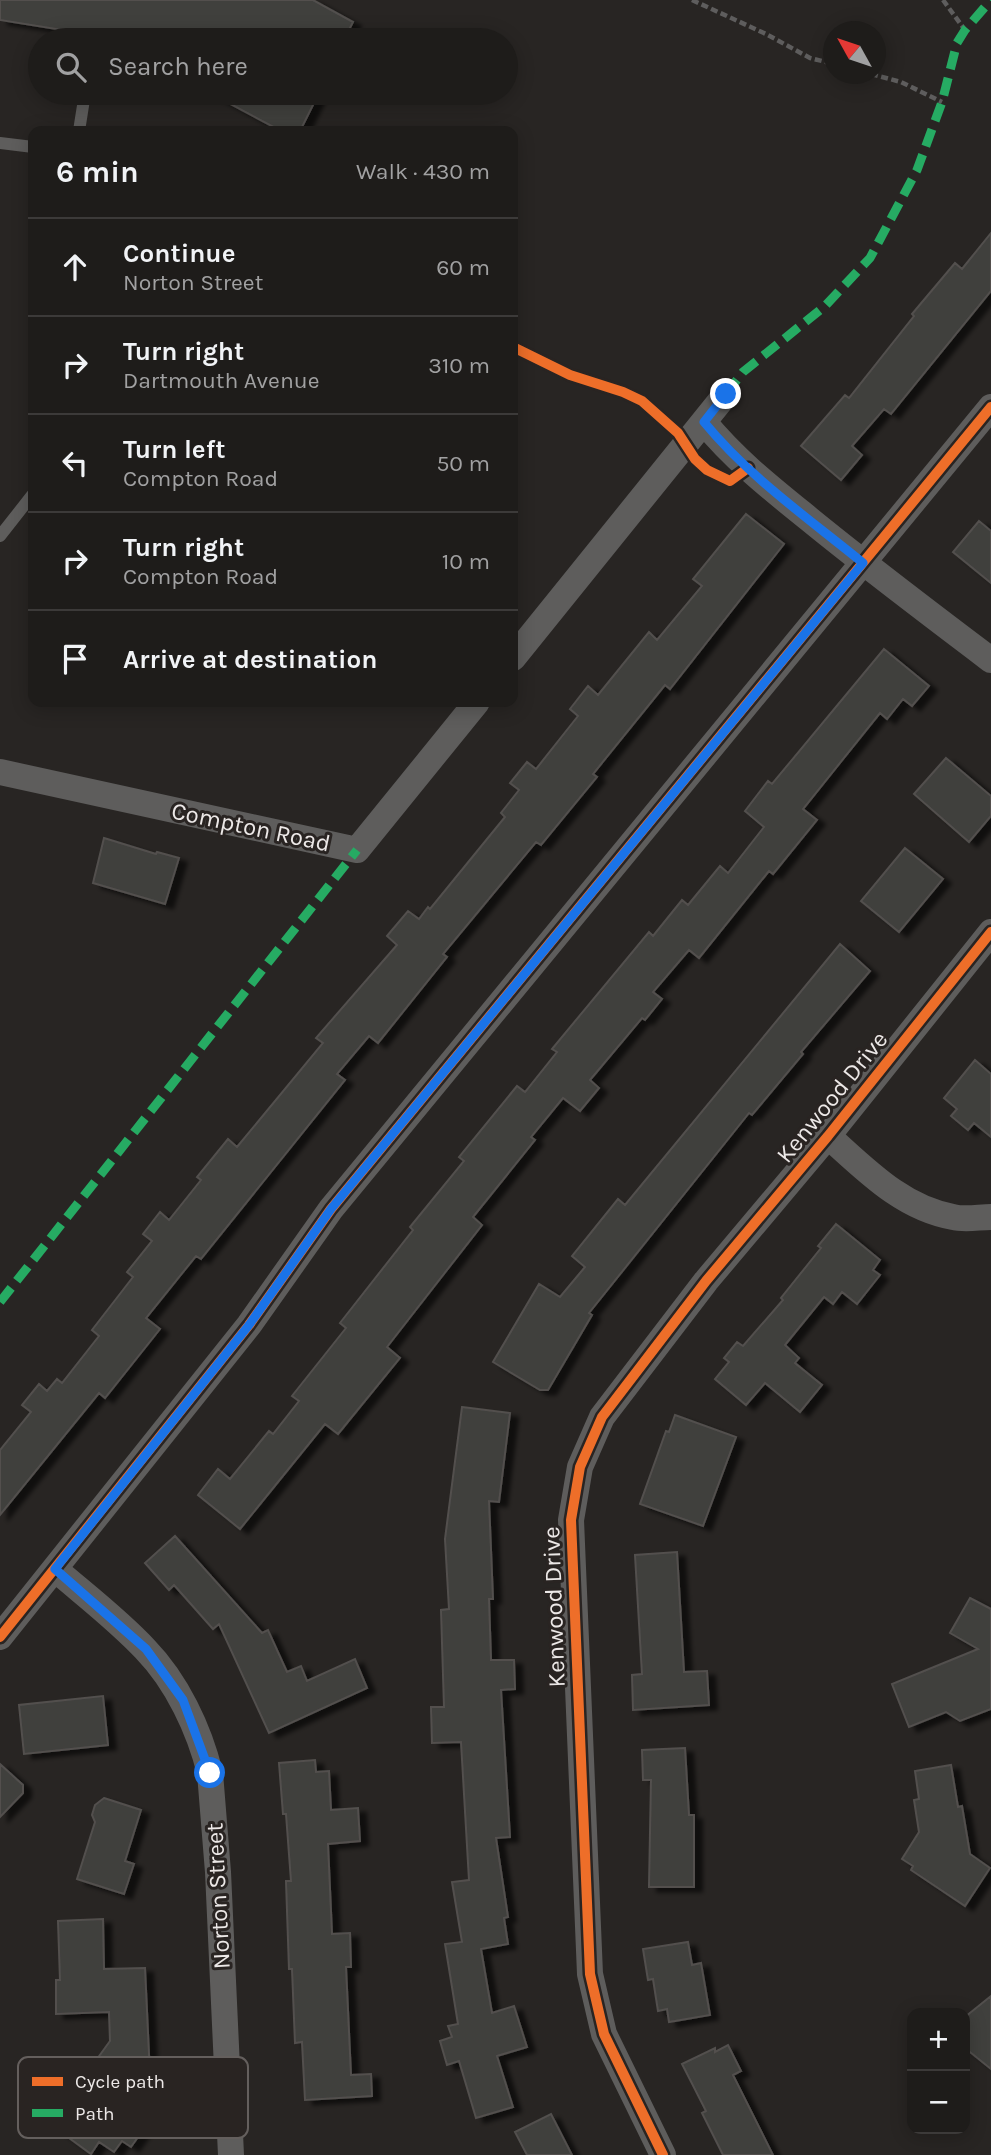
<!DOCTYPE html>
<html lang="en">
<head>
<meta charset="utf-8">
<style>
	body { margin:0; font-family:Karla,sans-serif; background:#262523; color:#f1f3f6 }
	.controls { position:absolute; right:21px; bottom:21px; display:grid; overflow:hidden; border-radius:14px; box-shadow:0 4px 18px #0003 }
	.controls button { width:63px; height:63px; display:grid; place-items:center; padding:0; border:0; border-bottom:2px solid #3c3a39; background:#1e1c1a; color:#f1f3f6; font:35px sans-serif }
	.compass { position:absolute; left:823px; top:21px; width:63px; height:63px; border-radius:50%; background:#1e1c1a; box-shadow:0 4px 18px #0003; rotate:310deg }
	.stop { position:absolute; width:21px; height:21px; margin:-16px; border:5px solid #1a73e8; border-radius:50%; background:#fff }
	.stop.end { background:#1a73e8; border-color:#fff; box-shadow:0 2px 7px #0008 }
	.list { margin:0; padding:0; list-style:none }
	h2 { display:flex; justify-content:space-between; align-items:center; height:91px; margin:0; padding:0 28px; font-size:30px }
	h2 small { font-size:23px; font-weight:400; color:#a1a1a2 }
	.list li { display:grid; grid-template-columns:46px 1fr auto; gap:21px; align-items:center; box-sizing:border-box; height:98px; padding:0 28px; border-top:2px solid #3c3a39 }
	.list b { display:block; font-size:26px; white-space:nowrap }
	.list p { margin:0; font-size:23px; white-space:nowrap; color:#a1a1a2 }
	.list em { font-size:23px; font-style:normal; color:#a1a1a2 }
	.icon { flex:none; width:38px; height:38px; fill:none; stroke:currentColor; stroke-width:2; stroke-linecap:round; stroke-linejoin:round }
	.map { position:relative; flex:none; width:991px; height:2155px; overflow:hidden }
	.search { position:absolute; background:#1e1c1a; box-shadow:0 4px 18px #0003; left:28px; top:28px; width:490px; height:77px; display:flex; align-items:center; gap:18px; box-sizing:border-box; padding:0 24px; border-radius:38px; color:#a1a1a2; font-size:26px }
	.panel { position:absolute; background:#1e1c1a; box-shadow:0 4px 18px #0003; left:28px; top:126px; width:490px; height:581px; border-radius:14px }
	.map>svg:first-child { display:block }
</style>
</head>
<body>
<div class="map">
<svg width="991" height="2155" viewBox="0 0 991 2155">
	<defs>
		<filter id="shadow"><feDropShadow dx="8" dy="4.5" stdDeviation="2" flood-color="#0009"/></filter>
	</defs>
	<rect width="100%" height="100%" fill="#282523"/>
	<!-- building -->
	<path fill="#403f3d" stroke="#52504e" stroke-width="2" filter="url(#shadow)" d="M 0,0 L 313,0 L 353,22 L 344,40 L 109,40 L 103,39 L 102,32 L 97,29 L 90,30 L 87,34 L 0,20 Z
		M 210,93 L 319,93 L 300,131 L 281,131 Z
		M 991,233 L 991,291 L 891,414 L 884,409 L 852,446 L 862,455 L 841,480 L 801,446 L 845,395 L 849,398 L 914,316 L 912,314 L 955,263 L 962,269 Z
		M 746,514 L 784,544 L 670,689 L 665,685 L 593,774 L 597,777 L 541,845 L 536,842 L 443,954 L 447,957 L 378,1043 L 369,1036 L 337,1074 L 345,1080 L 201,1259 L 196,1256 L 146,1318 L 160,1329 L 105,1398 L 99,1393 L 0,1515 L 0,1450 L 31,1412 L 22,1405 L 39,1384 L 47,1391 L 57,1379 L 62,1383 L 99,1336 L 92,1330 L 133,1277 L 127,1272 L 152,1241 L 143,1234 L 160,1212 L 169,1220 L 201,1180 L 197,1177 L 228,1139 L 237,1147 L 323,1043 L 316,1038 L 397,945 L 387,936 L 408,911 L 419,919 L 428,907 L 430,909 L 505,817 L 501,813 L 519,790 L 510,783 L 527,762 L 536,769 L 578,716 L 570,709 L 588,686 L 598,695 L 649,632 L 657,640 L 702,586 L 693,579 Z
		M 979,521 L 991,531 L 991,583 L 953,552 Z
		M 884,649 L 929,686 L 912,706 L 903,699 L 887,719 L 880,713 L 803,809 L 817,820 L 773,874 L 769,871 L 699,958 L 689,950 L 653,992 L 662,999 L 645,1020 L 642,1018 L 590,1080 L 599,1088 L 580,1111 L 563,1098 L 531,1137 L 535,1140 L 473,1217 L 482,1225 L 387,1347 L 400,1358 L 338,1434 L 325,1424 L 240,1529 L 198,1495 L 218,1469 L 230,1479 L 269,1431 L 273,1434 L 299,1401 L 292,1396 L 346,1328 L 340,1323 L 413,1230 L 410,1227 L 464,1161 L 459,1157 L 517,1086 L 525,1092 L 557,1052 L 552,1049 L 649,932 L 653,936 L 682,900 L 688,905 L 720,866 L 728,873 L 764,827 L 745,811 L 768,781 L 772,784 Z
		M 946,758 L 991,796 L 991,816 L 969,842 L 914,794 Z
		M 104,838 L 156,854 L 157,852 L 179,858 L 165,904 L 93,883 Z
		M 905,848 L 943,879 L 899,932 L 861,901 Z
		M 840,944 L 870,971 L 801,1052 L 803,1054 L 752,1115 L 749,1113 L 589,1313 L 592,1315 L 548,1390 L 540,1390 L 493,1362 L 539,1284 L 560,1297 L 585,1267 L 572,1256 L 618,1199 L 625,1205 Z
		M 975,1060 L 991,1074 L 991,1137 L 974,1123 L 968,1130 L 951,1116 L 957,1109 L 944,1098 Z
		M 836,1224 L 880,1260 L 873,1270 L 880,1275 L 857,1304 L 842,1292 L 833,1304 L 824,1297 L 785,1345 L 799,1358 L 795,1363 L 822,1385 L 800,1412 L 765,1383 L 746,1405 L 715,1379 L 729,1362 L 724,1358 L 737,1342 L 743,1346 L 783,1300 L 781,1298 L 821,1248 L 818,1246 Z
		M 462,1407 L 510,1413 L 499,1502 L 489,1501 L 493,1599 L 489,1599 L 491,1660 L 514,1660 L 515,1689 L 501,1690 L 510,1837 L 496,1838 L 508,1917 L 504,1918 L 508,1944 L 481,1949 L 492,2013 L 514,2006 L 527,2047 L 497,2056 L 513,2107 L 476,2118 L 459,2061 L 447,2065 L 440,2041 L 452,2037 L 448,2026 L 458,2024 L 445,1944 L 462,1942 L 452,1882 L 469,1880 L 461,1742 L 432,1743 L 431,1707 L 444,1707 L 441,1610 L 449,1609 L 445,1539 Z
		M 675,1415 L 736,1437 L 703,1526 L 640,1504 L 666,1431 L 669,1432 Z
		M 175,1536 L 262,1633 L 268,1630 L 287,1672 L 301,1666 L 307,1681 L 355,1659 L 367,1688 L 269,1733 L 219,1624 L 213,1629 L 174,1585 L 169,1590 L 145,1563 Z
		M 677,1552 L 684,1672 L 707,1671 L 709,1705 L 633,1710 L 632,1675 L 642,1674 L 635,1555 Z
		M 970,1598 L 991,1609 L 991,1709 L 960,1721 L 946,1712 L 909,1727 L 892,1684 L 978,1649 L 950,1633 Z
		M 103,1696 L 108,1745 L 24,1754 L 19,1705 Z
		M 685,1748 L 689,1815 L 694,1815 L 694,1887 L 649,1887 L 651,1780 L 643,1780 L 642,1750 Z
		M 315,1760 L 316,1772 L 329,1771 L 331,1810 L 358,1808 L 360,1841 L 328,1844 L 332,1934 L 350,1933 L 351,1967 L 346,1967 L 351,2075 L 371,2074 L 372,2096 L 305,2100 L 302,2042 L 295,2043 L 292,1969 L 289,1969 L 286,1881 L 291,1881 L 286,1814 L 283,1814 L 279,1763 Z
		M 0,1764 L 23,1785 L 23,1793 L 0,1817 Z
		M 951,1765 L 958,1807 L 962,1806 L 970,1854 L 990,1868 L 965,1906 L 911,1870 L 913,1866 L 902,1859 L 919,1832 L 914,1800 L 919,1799 L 915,1771 Z
		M 104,1798 L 141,1810 L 125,1861 L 134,1864 L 124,1894 L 77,1879 L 95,1822 L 92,1815 L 95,1805 Z
		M 103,1919 L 104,1969 L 145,1968 L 150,2076 L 91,2078 L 150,2120 L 131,2147 L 122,2141 L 114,2152 L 99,2142 L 91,2154 L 50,2124 L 110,2041 L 109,2012 L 56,2014 L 56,1980 L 60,1980 L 58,1921 Z
		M 688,1942 L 692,1965 L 701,1963 L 710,2015 L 669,2022 L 667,2009 L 658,2011 L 653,1979 L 648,1980 L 643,1949 Z
		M 991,1996 L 991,2069 L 965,2048 L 965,2017 Z
		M 728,2045 L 741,2071 L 733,2075 L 773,2155 L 723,2155 L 702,2113 L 706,2111 L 682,2064 L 715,2048 L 715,2052 Z
		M 551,2114 L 572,2155 L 527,2155 L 515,2132 Z"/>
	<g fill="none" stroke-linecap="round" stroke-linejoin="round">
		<!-- path -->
		<path stroke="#5e5d5d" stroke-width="4.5" stroke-dasharray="7 3.5" stroke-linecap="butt" d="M 692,0 L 766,34 L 810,58 L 834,64
			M 943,0 L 965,30
			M 871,74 L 901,82 L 942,102"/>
		<!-- service -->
		<path stroke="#5e5d5c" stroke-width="12" d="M 94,40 L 95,37
			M 79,131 L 85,93
			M 0,143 L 33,147
			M 0,536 L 33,494"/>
		<!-- minor -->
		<path stroke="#5e5d5c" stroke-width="26" d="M 704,422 C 735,460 772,489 809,519 C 869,568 930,614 991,660
			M 513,658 L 726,394
			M 0,772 L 357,850 L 477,702
			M 828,1136 C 866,1170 902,1208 953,1217 C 965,1220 979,1217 991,1217
			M 55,1569 C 85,1595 118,1620 145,1649 C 177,1682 199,1729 210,1773 L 218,1872 L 231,2155
			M 0,1637 L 249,1325 L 331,1209 L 991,407
			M 663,2155 L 604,2034 L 590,1974 L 571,1520 L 580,1467 L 602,1417 L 706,1281 L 828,1136 L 991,932"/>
		<!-- quiet -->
		<path stroke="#26ab63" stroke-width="9" stroke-dasharray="18 9" stroke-linecap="butt" d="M 726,394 L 743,372 L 825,306 L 870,258 L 917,170 L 942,102 L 957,43 L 965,30 L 991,0
			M 0,1302 L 357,850"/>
		<!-- cycleway casing -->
		<g stroke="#292422" stroke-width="15">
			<path id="cycleway" d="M 513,347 L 570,375 L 623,392 L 642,401 L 678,433 L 695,459 L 707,470 L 730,481 L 748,468
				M 0,1637 L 249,1325 L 331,1209 L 991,407
				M 663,2155 L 604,2034 L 590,1974 L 571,1520 L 580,1467 L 602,1417 L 706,1281 L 828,1136 L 991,932"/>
		</g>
		<!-- cycleway -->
		<use href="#cycleway" stroke="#ee6e29" stroke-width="10"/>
	</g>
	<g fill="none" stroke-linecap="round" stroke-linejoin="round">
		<!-- route -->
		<path stroke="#1a73e8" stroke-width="9" d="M 210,1773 L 183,1700 L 146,1649 L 55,1569 L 249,1325 L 331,1209 L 863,563 C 808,518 749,477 704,422 L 726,394"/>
	</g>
	<g text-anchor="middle" stroke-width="6" stroke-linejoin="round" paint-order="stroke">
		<!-- street labels -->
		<g font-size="24" fill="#ece8e7" stroke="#292422">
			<text transform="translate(251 827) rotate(12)" y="8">Compton Road</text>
			<text transform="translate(832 1097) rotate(-51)" y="8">Kenwood Drive</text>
			<text transform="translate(554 1607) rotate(-92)" y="8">Kenwood Drive</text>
			<text transform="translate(218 1896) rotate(-93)" y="8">Norton Street</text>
		</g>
	</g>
	<!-- legend -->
	<rect x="18" y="2057" width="230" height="81" rx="10" fill="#292422" stroke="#645f5d" stroke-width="2"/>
	<rect x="32" y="2077" width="31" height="9" fill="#ee6e29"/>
	<rect x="32" y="2109" width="31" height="8" fill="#26ab63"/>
	<g font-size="19" fill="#ece8e7">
		<text x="75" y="2088">Cycle path</text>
		<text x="75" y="2120">Path</text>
	</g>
</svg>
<div class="controls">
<button>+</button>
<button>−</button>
</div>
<svg class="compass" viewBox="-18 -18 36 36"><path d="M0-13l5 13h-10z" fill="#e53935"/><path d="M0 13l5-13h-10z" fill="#a1a1a2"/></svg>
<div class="stop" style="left:210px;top:1773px"></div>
<div class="stop end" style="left:726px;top:394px"></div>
<div class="search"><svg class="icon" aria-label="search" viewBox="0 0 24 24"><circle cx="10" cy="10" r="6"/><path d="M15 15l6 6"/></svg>Search here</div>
<section class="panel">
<h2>6 min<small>Walk · 430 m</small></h2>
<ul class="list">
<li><svg class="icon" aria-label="ahead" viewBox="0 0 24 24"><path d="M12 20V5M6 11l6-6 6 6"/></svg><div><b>Continue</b><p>Norton Street</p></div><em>60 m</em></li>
<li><svg class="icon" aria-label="right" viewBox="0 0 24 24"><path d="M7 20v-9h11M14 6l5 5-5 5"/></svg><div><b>Turn right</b><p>Dartmouth Avenue</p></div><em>310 m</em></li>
<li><svg class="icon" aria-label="left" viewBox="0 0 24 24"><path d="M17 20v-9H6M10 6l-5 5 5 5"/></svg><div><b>Turn left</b><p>Compton Road</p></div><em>50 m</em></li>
<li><svg class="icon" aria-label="right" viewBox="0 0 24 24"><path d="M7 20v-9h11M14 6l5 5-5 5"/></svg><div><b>Turn right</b><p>Compton Road</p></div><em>10 m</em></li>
<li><svg class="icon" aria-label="arrive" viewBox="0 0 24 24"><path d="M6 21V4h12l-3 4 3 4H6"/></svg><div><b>Arrive at destination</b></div></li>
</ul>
</section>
</div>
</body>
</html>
